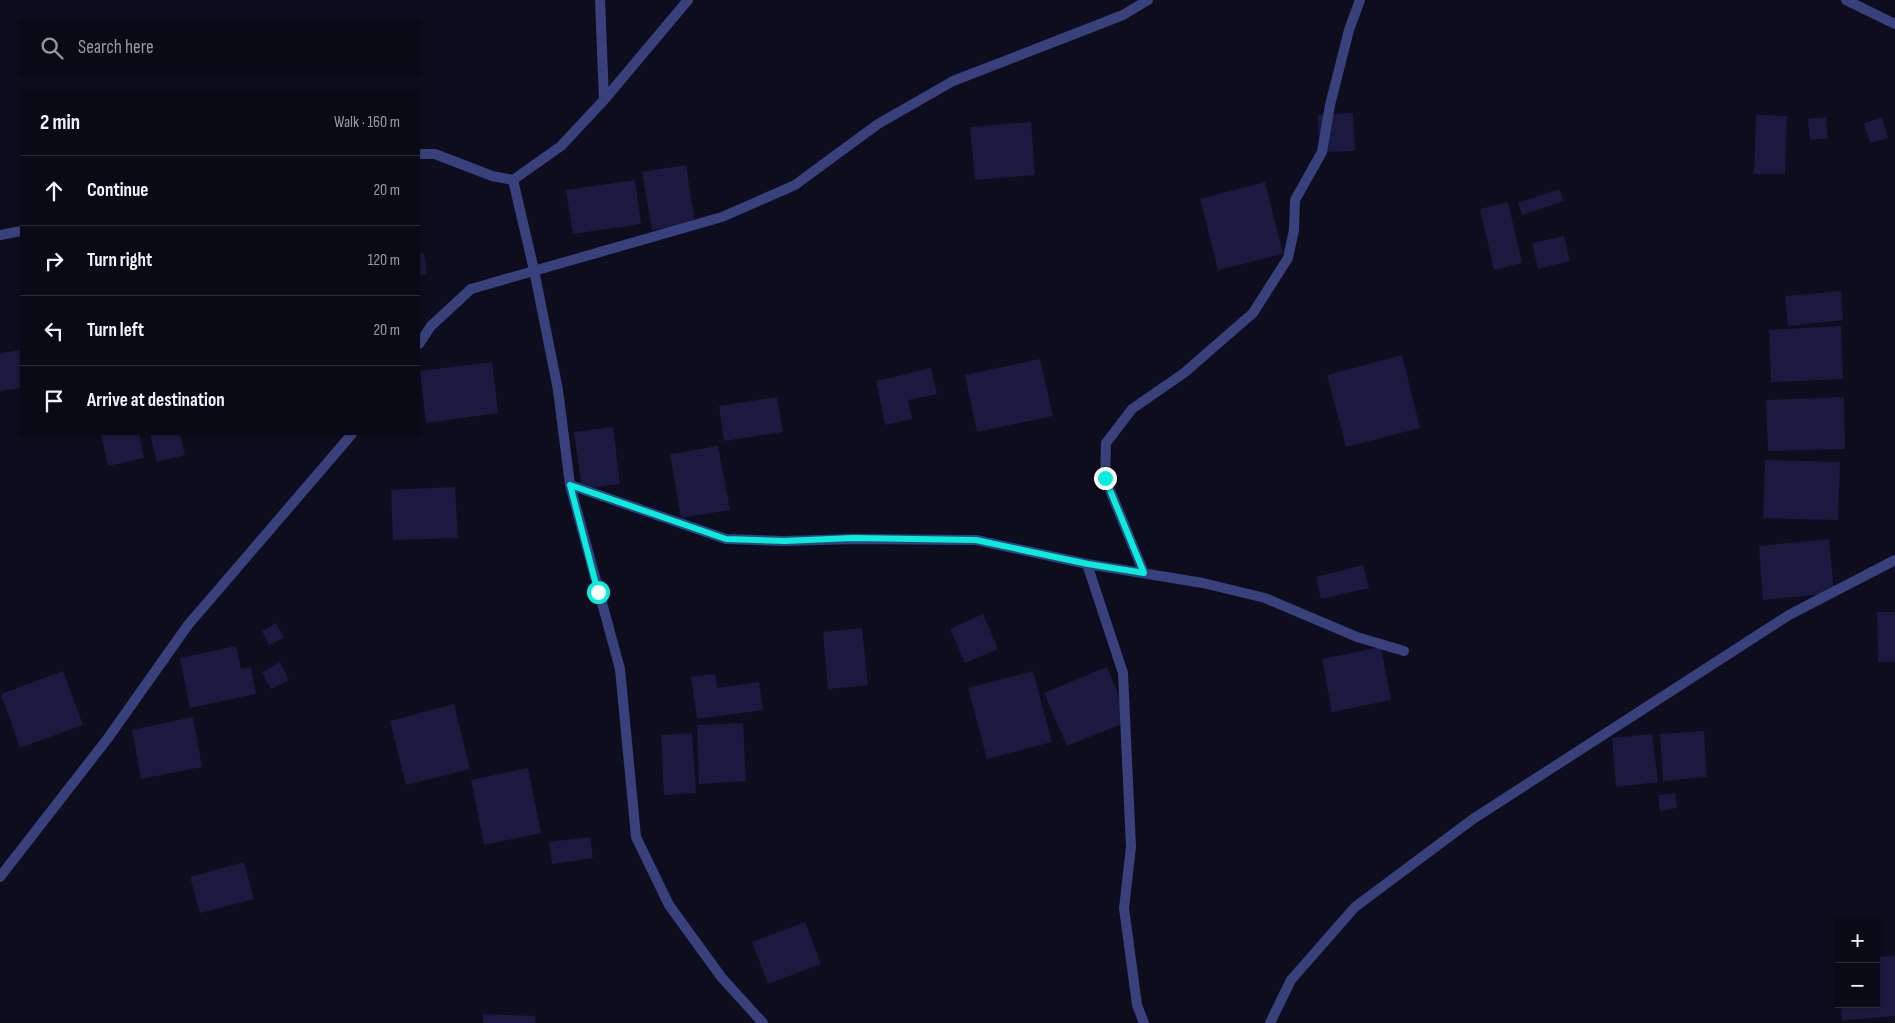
<!DOCTYPE html>
<html lang="en">
<head>
<meta charset="utf-8">
<style>
	body { margin:0; font-family:"Sofia Sans Condensed",sans-serif; background:#181823; color:#f1f3f6 }
	.controls { position:absolute; right:15px; bottom:15px; display:grid; overflow:hidden; border-radius:0px; box-shadow:0 1px 4px #0004 }
	.controls button { width:45px; height:45px; display:grid; place-items:center; padding:0; border:0; border-bottom:1px solid #2a2b35; background:#0a0a16; color:#f1f3f6; font:25px sans-serif }
	.stop { position:absolute; width:15px; height:15px; margin:-11px; border:4px solid #07eedf; border-radius:50%; background:#fff }
	.stop.end { background:#07eedf; border-color:#fff; box-shadow:0 1px 5px #0008 }
	.list { margin:0; padding:0; list-style:none }
	h2 { display:flex; justify-content:space-between; align-items:center; height:65px; margin:0; padding:0 20px; font-size:21px }
	h2 small { font-size:16px; font-weight:400; color:#999aa1 }
	.list li { display:grid; grid-template-columns:32px 1fr auto; gap:15px; align-items:center; box-sizing:border-box; height:70px; padding:0 20px; border-top:1px solid #2a2b35 }
	.list b { display:block; font-size:19px; white-space:nowrap }
	.list em { font-size:16px; font-style:normal; color:#999aa1 }
	.icon { flex:none; width:28px; height:28px; fill:none; stroke:currentColor; stroke-width:2; stroke-linecap:round; stroke-linejoin:round }
	.map { position:relative; flex:none; width:1895px; height:1023px; overflow:hidden }
	.search { position:absolute; background:#0a0a16; box-shadow:0 1px 4px #0004; left:20px; top:20px; width:400px; height:55px; display:flex; align-items:center; gap:12px; box-sizing:border-box; padding:0 18px; border-radius:0px; color:#999aa1; font-size:19px }
	.panel { position:absolute; background:#0a0a16; box-shadow:0 1px 4px #0004; left:20px; top:90px; width:400px; height:345px; border-radius:0px }
	.map>svg:first-child { display:block }
</style>
</head>
<body>
<div class="map">
<svg width="1895" height="1023" viewBox="0 0 1895 1023">
	<rect width="100%" height="100%" fill="#0d0d1e"/>
	<!-- building -->
	<path fill="#1b193f" d="M 1353,113 L 1355,151 L 1319,152 L 1318,115 Z
		M 1756,115 L 1787,116 L 1785,174 L 1754,174 Z
		M 1826,117 L 1828,138 L 1810,140 L 1808,119 Z
		M 1882,118 L 1888,138 L 1870,143 L 1864,123 Z
		M 1031,122 L 1035,175 L 975,180 L 970,127 Z
		M 686,165 L 695,223 L 652,230 L 642,172 Z
		M 635,180 L 641,224 L 573,234 L 566,190 Z
		M 1265,182 L 1283,254 L 1218,270 L 1200,199 Z
		M 1559,189 L 1564,201 L 1522,215 L 1518,203 Z
		M 1508,202 L 1522,263 L 1494,270 L 1480,209 Z
		M 1564,236 L 1570,261 L 1538,269 L 1532,243 Z
		M 424,253 L 427,274 L 419,275 L 419,254 Z
		M 1841,291 L 1843,320 L 1788,326 L 1785,296 Z
		M 1841,326 L 1843,379 L 1771,382 L 1769,330 Z
		M 20,350 L 21,388 L 0,391 L 0,353 Z
		M 1402,355 L 1420,428 L 1346,447 L 1327,375 Z
		M 1040,359 L 1053,416 L 977,432 L 965,375 Z
		M 492,362 L 498,413 L 426,423 L 420,371 Z
		M 931,368 L 937,394 L 908,400 L 912,419 L 885,425 L 876,381 Z
		M 777,397 L 783,432 L 724,441 L 719,406 Z
		M 1844,397 L 1845,449 L 1768,451 L 1766,400 Z
		M 613,427 L 620,484 L 582,489 L 574,432 Z
		M 101,434 L 139,434 L 144,458 L 108,466 Z
		M 150,434 L 180,434 L 185,455 L 157,462 Z
		M 718,446 L 730,510 L 681,518 L 670,454 Z
		M 1765,460 L 1840,462 L 1838,520 L 1763,518 Z
		M 455,487 L 458,538 L 393,540 L 391,490 Z
		M 1829,539 L 1834,593 L 1763,600 L 1759,546 Z
		M 1363,565 L 1369,588 L 1321,599 L 1316,577 Z
		M 1877,612 L 1895,612 L 1895,662 L 1878,662 Z
		M 983,614 L 998,649 L 965,663 L 950,629 Z
		M 276,623 L 284,638 L 269,645 L 262,631 Z
		M 862,628 L 868,685 L 828,689 L 823,632 Z
		M 236,646 L 241,669 L 251,667 L 256,694 L 190,708 L 180,658 Z
		M 1381,647 L 1391,700 L 1332,712 L 1322,659 Z
		M 280,662 L 289,680 L 271,689 L 262,672 Z
		M 1107,667 L 1129,721 L 1067,746 L 1044,693 Z
		M 63,671 L 83,725 L 20,748 L 1,694 Z
		M 1033,671 L 1052,742 L 987,759 L 968,688 Z
		M 715,674 L 717,688 L 759,682 L 763,710 L 697,719 L 691,677 Z
		M 454,704 L 470,769 L 406,785 L 390,721 Z
		M 193,717 L 202,767 L 141,779 L 132,730 Z
		M 743,723 L 746,781 L 699,784 L 697,725 Z
		M 1704,731 L 1707,777 L 1663,781 L 1660,734 Z
		M 692,733 L 696,793 L 664,795 L 661,735 Z
		M 1652,734 L 1658,782 L 1616,787 L 1612,738 Z
		M 528,768 L 541,833 L 484,845 L 471,780 Z
		M 1675,793 L 1677,808 L 1660,811 L 1658,795 Z
		M 590,837 L 593,858 L 552,864 L 549,842 Z
		M 244,862 L 254,899 L 200,913 L 190,877 Z
		M 805,922 L 821,964 L 768,984 L 752,942 Z
		M 1895,956 L 1895,1016 L 1842,1020 L 1841,1004 L 1876,1004 L 1876,957 Z
		M 483,1014 L 535,1016 L 535,1023 L 483,1023 Z"/>
	<g fill="none" stroke-linecap="round" stroke-linejoin="round">
		<!-- minor -->
		<path stroke="#39417c" stroke-width="10" d="M 1846,0 L 1895,24
			M 604,100 L 688,0
			M 419,154 L 435,154 L 492,176 L 513,180 L 561,146 L 604,100 L 600,0
			M 513,180 L 534,270 L 558,390 L 570,485 L 620,669 L 636,837 L 669,905 L 722,978 L 763,1023
			M 0,235 L 21,231
			M 419,344 L 431,326 L 471,289 L 722,217 L 795,185 L 878,124 L 953,81 L 1123,15 L 1148,0
			M 570,485 L 726,539 L 784,541 L 853,539 L 976,540 L 1087,564 L 1203,583 L 1265,598 L 1357,637 L 1404,651
			M 1087,564 L 1123,673 L 1131,847 L 1124,908 L 1137,1005 L 1144,1023
			M 1144,573 L 1105,478 L 1106,443 L 1132,409 L 1184,373 L 1253,313 L 1288,258 L 1294,230 L 1295,200 L 1322,152 L 1330,105 L 1349,30 L 1360,0
			M 0,877 L 108,738 L 188,625 L 352,434
			M 1270,1023 L 1291,980 L 1355,907 L 1473,819 L 1789,615 L 1895,560"/>
	</g>
	<g fill="none" stroke-linecap="round" stroke-linejoin="round">
		<!-- route -->
		<path stroke="#07eedf" stroke-width="6" d="M 598,592 L 570,485 L 726,539 L 784,541 L 853,538 L 976,540 L 1088,564 L 1144,573 L 1105,478"/>
	</g>
</svg>
<div class="controls">
<button>+</button>
<button>−</button>
</div>
<div class="stop" style="left:598px;top:592px"></div>
<div class="stop end" style="left:1105px;top:478px"></div>
<div class="search"><svg class="icon" aria-label="search" viewBox="0 0 24 24"><circle cx="10" cy="10" r="6"/><path d="M15 15l6 6"/></svg>Search here</div>
<section class="panel">
<h2>2 min<small>Walk · 160 m</small></h2>
<ul class="list">
<li><svg class="icon" aria-label="ahead" viewBox="0 0 24 24"><path d="M12 20V5M6 11l6-6 6 6"/></svg><div><b>Continue</b></div><em>20 m</em></li>
<li><svg class="icon" aria-label="right" viewBox="0 0 24 24"><path d="M7 20v-9h11M14 6l5 5-5 5"/></svg><div><b>Turn right</b></div><em>120 m</em></li>
<li><svg class="icon" aria-label="left" viewBox="0 0 24 24"><path d="M17 20v-9H6M10 6l-5 5 5 5"/></svg><div><b>Turn left</b></div><em>20 m</em></li>
<li><svg class="icon" aria-label="arrive" viewBox="0 0 24 24"><path d="M6 21V4h12l-3 4 3 4H6"/></svg><div><b>Arrive at destination</b></div></li>
</ul>
</section>
</div>
</body>
</html>
